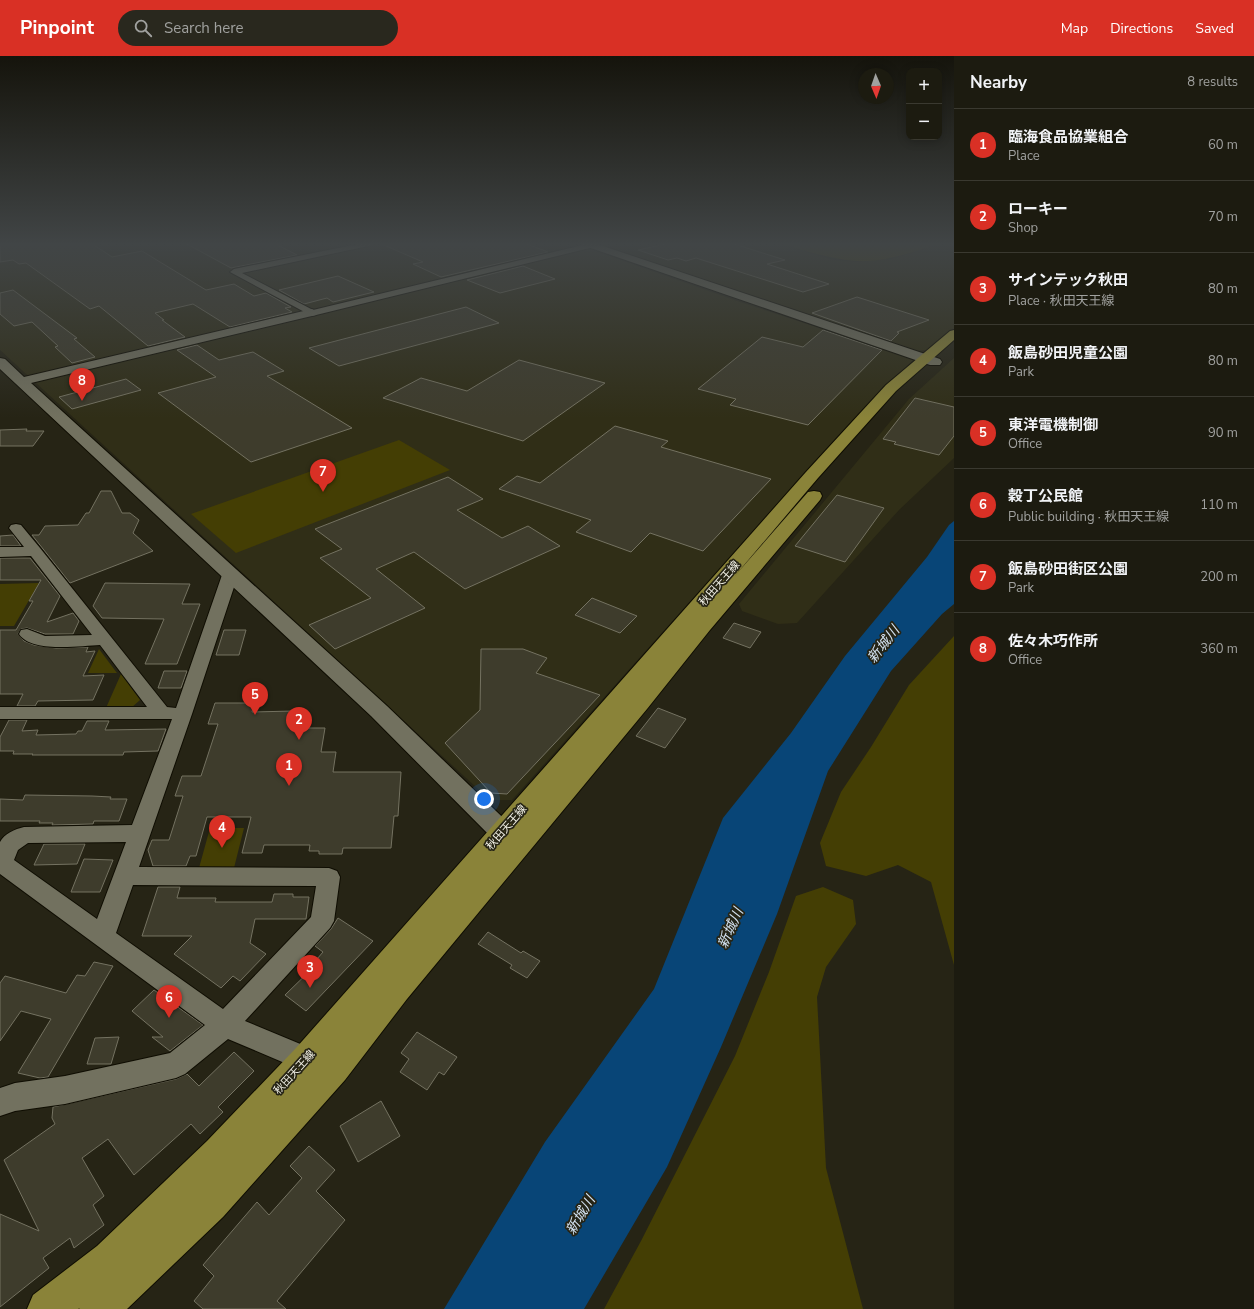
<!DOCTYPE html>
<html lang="en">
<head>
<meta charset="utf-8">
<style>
	body { margin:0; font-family:"Nunito Sans","Noto Sans JP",sans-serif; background:#29281e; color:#f1f3f6 }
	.controls { position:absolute; right:12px; top:12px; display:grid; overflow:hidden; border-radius:8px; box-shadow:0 2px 10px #0003 }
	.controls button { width:36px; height:36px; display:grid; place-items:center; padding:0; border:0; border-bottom:1px solid #3a3930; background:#1c1b10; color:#f1f3f6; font:20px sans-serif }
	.compass { position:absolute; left:858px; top:12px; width:36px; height:36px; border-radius:50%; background:#1c1b10; box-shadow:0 2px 10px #0003; rotate:178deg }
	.you { position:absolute; left:484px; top:743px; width:14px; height:14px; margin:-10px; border:3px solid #fff; border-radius:50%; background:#1a73e8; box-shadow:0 0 0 6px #1a73e833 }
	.badge { display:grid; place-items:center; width:26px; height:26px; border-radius:50%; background:#d93025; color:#fff; font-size:13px; font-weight:700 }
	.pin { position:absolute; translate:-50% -33px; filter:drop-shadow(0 1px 2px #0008) }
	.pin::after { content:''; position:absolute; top:21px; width:14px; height:12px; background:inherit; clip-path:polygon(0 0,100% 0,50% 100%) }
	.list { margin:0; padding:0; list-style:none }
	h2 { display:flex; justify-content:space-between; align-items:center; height:52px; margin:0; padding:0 16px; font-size:17px }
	h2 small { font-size:13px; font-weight:400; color:#a0a19f }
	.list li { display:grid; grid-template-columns:26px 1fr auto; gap:12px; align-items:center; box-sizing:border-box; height:72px; padding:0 16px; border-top:1px solid #3a3930 }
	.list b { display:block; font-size:15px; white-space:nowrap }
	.list p { margin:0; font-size:13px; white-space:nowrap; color:#a0a19f }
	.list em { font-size:13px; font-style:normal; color:#a0a19f }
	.icon { flex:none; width:22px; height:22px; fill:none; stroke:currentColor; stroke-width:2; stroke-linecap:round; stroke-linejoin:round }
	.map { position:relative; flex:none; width:954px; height:1253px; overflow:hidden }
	header { display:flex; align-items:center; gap:24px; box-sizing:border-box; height:56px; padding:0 20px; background:#d93025; color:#fff }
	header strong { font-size:19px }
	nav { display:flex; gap:22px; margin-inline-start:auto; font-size:14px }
	.search { width:280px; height:36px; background:#29281e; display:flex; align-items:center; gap:10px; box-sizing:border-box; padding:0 14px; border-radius:22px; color:#a0a19f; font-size:15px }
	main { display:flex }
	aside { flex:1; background:#1c1b10 }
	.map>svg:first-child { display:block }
</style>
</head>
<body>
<header>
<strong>Pinpoint</strong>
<div class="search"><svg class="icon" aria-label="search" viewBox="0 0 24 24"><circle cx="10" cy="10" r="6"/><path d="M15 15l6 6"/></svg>Search here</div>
<nav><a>Map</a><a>Directions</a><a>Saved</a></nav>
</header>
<main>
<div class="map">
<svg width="954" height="1253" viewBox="0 0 954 1253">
	<rect width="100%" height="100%" fill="#262415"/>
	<!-- built -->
	<path fill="#302e17" d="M 0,187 L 572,187 L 740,246 L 909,301 L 913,304 L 851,366 L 512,744 L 490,744 L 0,294 Z
		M 593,187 L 774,187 L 834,204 L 858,206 L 891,203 L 947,187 L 954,187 L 954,274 L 928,294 L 914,295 Z
		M 954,302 L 954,402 L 899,454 L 797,567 L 778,568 L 742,555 L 739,548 L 909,343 Z"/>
	<!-- green -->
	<path fill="#443e04" d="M 777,187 L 943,187 C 915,195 885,207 856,205 C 829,203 803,194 777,187 Z
		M 399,384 L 450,414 L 236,497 L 191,458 Z
		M 39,527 L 14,570 L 0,570 L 0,528 Z
		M 954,580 L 954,909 L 931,826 L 898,809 L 866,820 L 826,810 L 820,787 L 841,736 L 871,691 L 909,629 Z
		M 99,593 L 117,617 L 88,617 Z
		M 121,618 L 140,644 L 131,652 L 106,652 Z
		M 210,772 L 244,772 L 234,812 L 199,812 Z
		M 823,831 L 853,844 L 856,868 L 826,911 L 817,941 L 826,1112 L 863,1253 L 604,1253 L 641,1185 L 735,1000 L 769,916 L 796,840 Z"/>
	<!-- water -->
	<path fill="#084577" d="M 954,465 L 954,548 L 942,558 L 891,615 L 828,715 L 777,858 L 721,991 L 667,1111 L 584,1253 L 444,1253 L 545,1086 L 654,933 L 723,762 L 791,677 L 845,600 L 927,501 L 949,469 Z"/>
	<!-- building -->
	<path fill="#3e3c2c" stroke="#747261" d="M 0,187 L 91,187 L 112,201 L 142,195 L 206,234 L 234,228 L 254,240 L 266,237 L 291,251 L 285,252 L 292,256 L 230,271 L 193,248 L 155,257 L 164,264 L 162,264 L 185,281 L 148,290 L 99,250 L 90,253 L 26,207 L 19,208 L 13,204 L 0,206 Z
		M 185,187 L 274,187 L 297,199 L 231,212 Z
		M 379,187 L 524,187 L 548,196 L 441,221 L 413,208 L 423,206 Z
		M 670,187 L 731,187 L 785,204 L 767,208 L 829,228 L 803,236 L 696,202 L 686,205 L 677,202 L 668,204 L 638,194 Z
		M 523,210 L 555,223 L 500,237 L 467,224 Z
		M 338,220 L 374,236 L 333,246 L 327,242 L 304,248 L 279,234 Z
		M 13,234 L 77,282 L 74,283 L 95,301 L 72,307 L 55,291 L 58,290 L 32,266 L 14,270 L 0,258 L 0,237 Z
		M 857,241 L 929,264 L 897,276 L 899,277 L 891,285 L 812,257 Z
		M 466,251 L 499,267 L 339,310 L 309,292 Z
		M 823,274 L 882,294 L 808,369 L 730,349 L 736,343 L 698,333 L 762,281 L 803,291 Z
		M 197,289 L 219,304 L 253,296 L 284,315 L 267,320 L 352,372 L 251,406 L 158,337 L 216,321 L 177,294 Z
		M 519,304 L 605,327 L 523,385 L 383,342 L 421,322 L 467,335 Z
		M 126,323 L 141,334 L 72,353 L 59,341 Z
		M 915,342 L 954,351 L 954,380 L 939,399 L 894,388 L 896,386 L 883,383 Z
		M 615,370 L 668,385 L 661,391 L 771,423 L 703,495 L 650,477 L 631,496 L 576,476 L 591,464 L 499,433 L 517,420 L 540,427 Z
		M 27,373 L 26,375 L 44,375 L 33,390 L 0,390 L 0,374 Z
		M 448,421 L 483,443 L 457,454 L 502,482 L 528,470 L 560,490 L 465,533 L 414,496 L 376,513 L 425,552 L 335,593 L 309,569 L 371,542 L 320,502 L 342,493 L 315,473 Z
		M 101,435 L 111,435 L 122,457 L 130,457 L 139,464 L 133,477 L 153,495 L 70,527 L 32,479 L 39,479 L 45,470 L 78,469 L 86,457 L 89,457 Z
		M 837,439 L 884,452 L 845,506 L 795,490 Z
		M 13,479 L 21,490 L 0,490 L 0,480 Z
		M 0,502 L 30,502 L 60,540 L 47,566 L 73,557 L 79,565 L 73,578 L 45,578 L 27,572 L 21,573 L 18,578 L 24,585 L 34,589 L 56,592 L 88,591 L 86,596 L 95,595 L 83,620 L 104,619 L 93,644 L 38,645 L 35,650 L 17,650 L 23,638 L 0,638 L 0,574 L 16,574 L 33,545 L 29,545 L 41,524 L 0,524 Z
		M 105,527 L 190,528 L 182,548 L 200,548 L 177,608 L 145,608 L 164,563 L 102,562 L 93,550 Z
		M 592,542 L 637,560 L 620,577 L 575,559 Z
		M 734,567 L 761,576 L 750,592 L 723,582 Z
		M 224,574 L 246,574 L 239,599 L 216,599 Z
		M 481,593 L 523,593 L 547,602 L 536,617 L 600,639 L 507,738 L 491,737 L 445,687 L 480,654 Z
		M 164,615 L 187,615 L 181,632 L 158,632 Z
		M 215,647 L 254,647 L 252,656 L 294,655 L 302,662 L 300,672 L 325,672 L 321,696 L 336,696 L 333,716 L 401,716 L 398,760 L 394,760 L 391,792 L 343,792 L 342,798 L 319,798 L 319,795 L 309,795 L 310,789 L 264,789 L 262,797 L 242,797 L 251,761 L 207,761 L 196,800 L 190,800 L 186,810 L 153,810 L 148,794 L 152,784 L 169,784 L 183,740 L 175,740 L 182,720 L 201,720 L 218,668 L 208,668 Z
		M 658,652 L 686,663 L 665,692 L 636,680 Z
		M 9,664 L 27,664 L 22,675 L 38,674 L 36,679 L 76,678 L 78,675 L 82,675 L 87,665 L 109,665 L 105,674 L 166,673 L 158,695 L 124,696 L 123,699 L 32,699 L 33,698 L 13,698 L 14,695 L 0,695 L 0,681 Z
		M 25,739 L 92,740 L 111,741 L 110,743 L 127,743 L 119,765 L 94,765 L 93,768 L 52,769 L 53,767 L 39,767 L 40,765 L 0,765 L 0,743 L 23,744 Z
		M 44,788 L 85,788 L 77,808 L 34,809 Z
		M 84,803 L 113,804 L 100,836 L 71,836 Z
		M 158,831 L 180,831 L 177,842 L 216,842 L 215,846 L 272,846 L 274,838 L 293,838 L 293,841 L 309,841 L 306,863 L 255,863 L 250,887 L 266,898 L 240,925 L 233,920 L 221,932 L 174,898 L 192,880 L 142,880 Z
		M 338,862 L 373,885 L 306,955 L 285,939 L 320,905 L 317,903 L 323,896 L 315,890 L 331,873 Z
		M 488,876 L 521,897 L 523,895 L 540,905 L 527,922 L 510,912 L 512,909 L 478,888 Z
		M 94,906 L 113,910 L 48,1021 L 40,1022 L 18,1017 L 51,963 L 21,955 L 0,985 L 0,927 L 5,920 L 66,937 L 77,919 L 85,920 Z
		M 154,934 L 203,969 L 170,995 L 152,981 L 163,981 L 132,955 Z
		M 417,976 L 457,1001 L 444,1019 L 439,1016 L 427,1034 L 400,1016 L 409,1003 L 401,997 Z
		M 119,981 L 111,1008 L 87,1008 L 95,982 Z
		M 234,996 L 254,1015 L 218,1051 L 223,1056 L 200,1078 L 191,1068 L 134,1119 L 108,1083 L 82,1102 L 104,1140 L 93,1149 L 104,1169 L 74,1192 L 70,1182 L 43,1202 L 49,1212 L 0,1251 L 0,1158 L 39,1175 L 4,1104 L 55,1068 L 52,1062 L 53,1051 L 176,1023 L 187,1018 L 199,1030 Z
		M 381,1045 L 400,1080 L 358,1106 L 340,1070 Z
		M 309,1090 L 335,1114 L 316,1135 L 345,1164 L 277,1245 L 286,1253 L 203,1253 L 194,1245 L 214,1220 L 203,1209 L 257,1146 L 269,1159 L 302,1122 L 290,1110 Z"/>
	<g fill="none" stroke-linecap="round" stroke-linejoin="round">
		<!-- minor casing -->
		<g stroke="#0f0d02" stroke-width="2">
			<path id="minor" d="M 363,187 L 377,187 L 373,189 L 242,217 L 313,254 L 591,187 L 595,189 L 594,191 L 312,260 L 230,216 L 234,213 Z
				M 16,468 L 21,469 L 40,492 L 167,651 L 176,652 L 222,519 L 224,516 L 230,514 L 236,516 L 238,519 L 192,658 L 139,811 L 329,812 L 337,815 L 340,821 L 334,865 L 330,872 L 245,965 L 322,997 L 326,1006 L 322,1015 L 313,1019 L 228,983 L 185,1018 L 176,1022 L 65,1048 L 15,1055 L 0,1060 L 0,1032 L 15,1027 L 65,1020 L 170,997 L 205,969 L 0,818 L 0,786 C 4,778 15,773 24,771 L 132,769 L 172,663 L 0,663 L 0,651 L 147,651 L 100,589 C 80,590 31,597 19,578 L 21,574 L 27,573 L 45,580 L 92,579 L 31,500 L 0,501 L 0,491 L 24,491 L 9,472 L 11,469 ZM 126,786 L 97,863 L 14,804 L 18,794 L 28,787 ZM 133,829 L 316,830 L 311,861 L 223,953 L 116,877 Z"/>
		</g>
		<!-- tertiary casing -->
		<g stroke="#0f0d02" stroke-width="2">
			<path id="tertiary" d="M 580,187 L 594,187 L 940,303 L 942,306 L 940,309 L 930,309 L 582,189 Z
				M 312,253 L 316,255 L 318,257 L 316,259 L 31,327 L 387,650 L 524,782 L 528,789 L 524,796 L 515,799 L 506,796 L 371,660 L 0,313 L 0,302 L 5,303 L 24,321 Z"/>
		</g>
		<!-- primary casing -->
		<g stroke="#0f0d02" stroke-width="2">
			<path id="primary" d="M 954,274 L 954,284 L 896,335 L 818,422 L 733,522 L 808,436 L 814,435 L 820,436 L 822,440 L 820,444 L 710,574 L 647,653 L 407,943 L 345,1024 L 223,1161 L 127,1253 L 79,1253 L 80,1252 L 78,1253 L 27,1253 L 33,1239 L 97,1190 L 207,1085 L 296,992 L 806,416 L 886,329 L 950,275 Z"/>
		</g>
		<!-- minor -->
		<use href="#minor" fill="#72715f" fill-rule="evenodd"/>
		<!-- tertiary -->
		<use href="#tertiary" fill="#72715f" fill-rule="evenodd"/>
		<!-- primary -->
		<use href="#primary" fill="#8a8339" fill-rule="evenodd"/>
	</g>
	<!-- sky -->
	<linearGradient id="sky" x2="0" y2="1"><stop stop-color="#15140c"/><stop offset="0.52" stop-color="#414546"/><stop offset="1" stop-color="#414546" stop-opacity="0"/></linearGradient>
	<rect width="954" height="362" fill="url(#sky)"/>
	<g text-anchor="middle" stroke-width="3.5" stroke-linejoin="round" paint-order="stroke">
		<!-- street labels -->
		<g font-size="11" fill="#f5f4ea" stroke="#262415">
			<text transform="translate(719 527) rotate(-49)" y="4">秋田天王線</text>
			<text transform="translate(506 771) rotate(-49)" y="4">秋田天王線</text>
			<text transform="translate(294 1016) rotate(-48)" y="4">秋田天王線</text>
		</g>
		<!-- near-water labels -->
		<g font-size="14" font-style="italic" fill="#d4e3f2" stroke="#262415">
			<text transform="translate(883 588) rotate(-52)" y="5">新城川</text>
			<text transform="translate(730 872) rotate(-66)" y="5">新城川</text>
			<text transform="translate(580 1159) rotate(-59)" y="5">新城川</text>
		</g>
	</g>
</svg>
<div class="controls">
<button>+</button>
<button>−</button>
</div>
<svg class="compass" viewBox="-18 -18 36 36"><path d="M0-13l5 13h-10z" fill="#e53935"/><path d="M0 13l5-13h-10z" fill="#a0a19f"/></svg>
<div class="you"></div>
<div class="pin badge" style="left:289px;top:730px">1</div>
<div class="pin badge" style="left:299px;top:684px">2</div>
<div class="pin badge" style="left:310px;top:932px">3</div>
<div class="pin badge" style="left:222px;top:792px">4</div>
<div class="pin badge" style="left:255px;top:659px">5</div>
<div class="pin badge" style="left:169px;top:962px">6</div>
<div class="pin badge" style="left:323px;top:436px">7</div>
<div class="pin badge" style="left:82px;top:345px">8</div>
</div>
<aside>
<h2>Nearby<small>8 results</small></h2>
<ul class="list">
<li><span class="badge">1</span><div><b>臨海食品協業組合</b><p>Place</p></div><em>60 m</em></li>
<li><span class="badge">2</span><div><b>ローキー</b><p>Shop</p></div><em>70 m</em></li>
<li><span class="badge">3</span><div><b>サインテック秋田</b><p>Place · 秋田天王線</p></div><em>80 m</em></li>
<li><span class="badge">4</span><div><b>飯島砂田児童公園</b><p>Park</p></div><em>80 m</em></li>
<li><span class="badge">5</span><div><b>東洋電機制御</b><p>Office</p></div><em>90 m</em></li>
<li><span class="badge">6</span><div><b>穀丁公民館</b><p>Public building · 秋田天王線</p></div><em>110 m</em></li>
<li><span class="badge">7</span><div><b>飯島砂田街区公園</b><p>Park</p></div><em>200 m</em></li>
<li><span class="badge">8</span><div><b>佐々木巧作所</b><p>Office</p></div><em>360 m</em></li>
</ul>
</aside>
</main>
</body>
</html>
